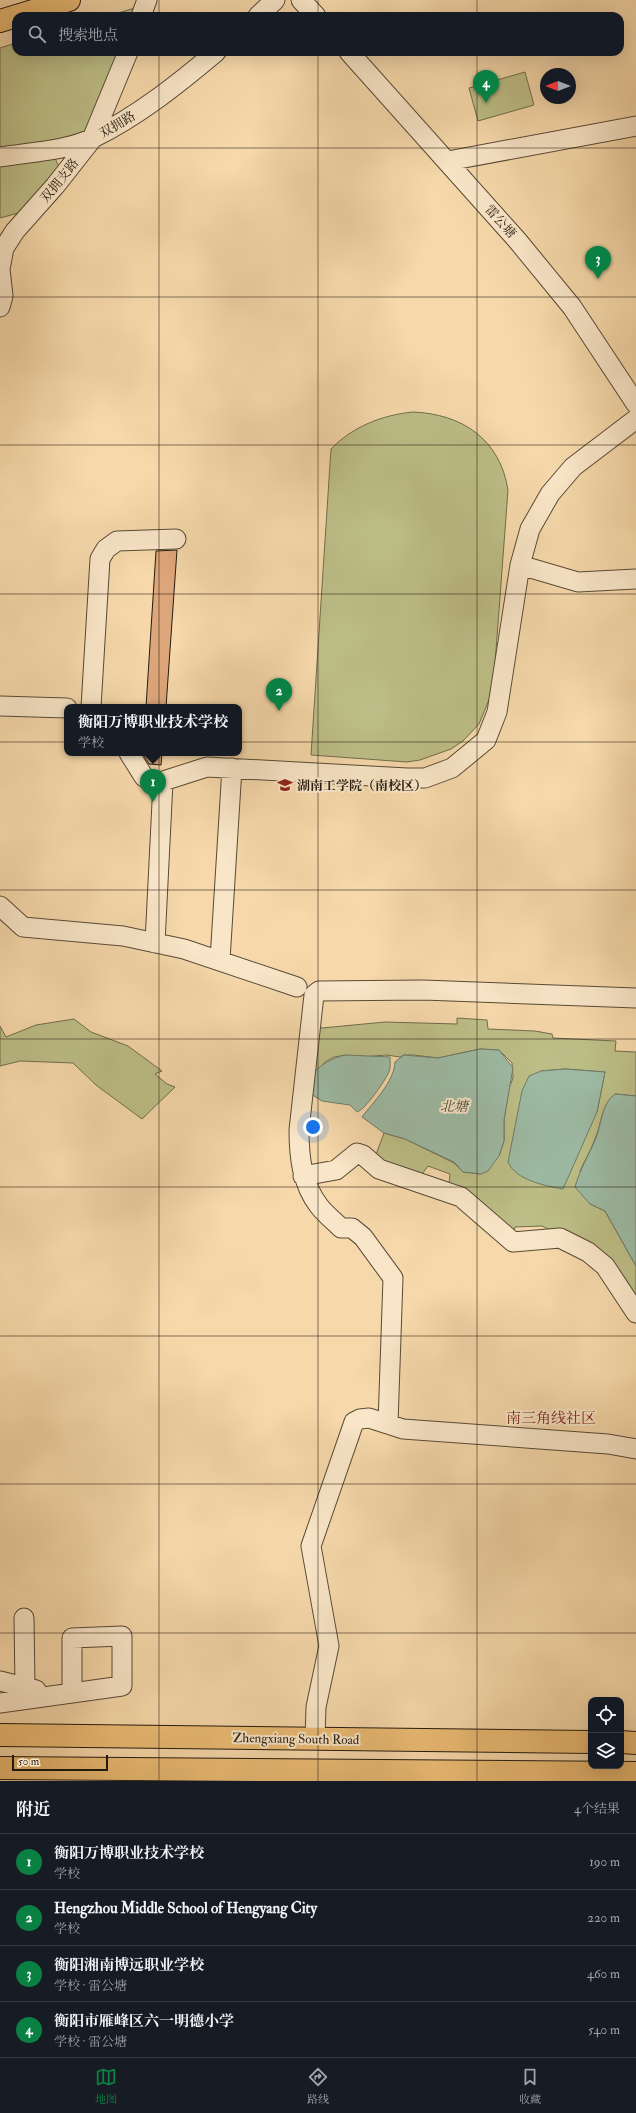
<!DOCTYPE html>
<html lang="zh">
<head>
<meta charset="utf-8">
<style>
	body { margin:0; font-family:"IM FELL Double Pica","Noto Serif SC",serif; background:#242831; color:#f1f3f6 }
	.controls { position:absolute; right:12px; bottom:12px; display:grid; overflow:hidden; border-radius:8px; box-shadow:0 4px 16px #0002 }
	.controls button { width:36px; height:36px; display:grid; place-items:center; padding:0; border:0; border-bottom:1px solid #363941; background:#171b24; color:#f1f3f6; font:20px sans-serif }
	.compass { position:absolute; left:540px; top:68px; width:36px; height:36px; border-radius:50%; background:#171b24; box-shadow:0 4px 16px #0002; rotate:270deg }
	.scale { position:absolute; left:12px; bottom:10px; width:96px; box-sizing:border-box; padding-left:4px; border:2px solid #241b10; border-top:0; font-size:11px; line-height:14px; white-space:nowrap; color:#241b10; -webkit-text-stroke:3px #f9e6c8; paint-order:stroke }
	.you { position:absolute; left:313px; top:1127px; width:14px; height:14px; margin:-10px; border:3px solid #fff; border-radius:50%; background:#1a73e8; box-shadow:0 0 0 6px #1a73e833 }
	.badge { display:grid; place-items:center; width:26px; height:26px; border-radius:50%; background:#0b8043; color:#fff; font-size:13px; font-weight:700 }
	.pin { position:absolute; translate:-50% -33px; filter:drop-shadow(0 1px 2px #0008) }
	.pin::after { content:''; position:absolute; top:21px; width:14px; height:12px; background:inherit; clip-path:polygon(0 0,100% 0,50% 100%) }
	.popup { position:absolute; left:64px; top:704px; width:178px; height:52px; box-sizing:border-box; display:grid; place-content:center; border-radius:8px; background:#171b24; filter:drop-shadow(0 1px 3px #0005); font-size:13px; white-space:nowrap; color:#9ea1a6 }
	.popup b { font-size:15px; color:#f1f3f6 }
	.popup::after { content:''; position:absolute; left:50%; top:100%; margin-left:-8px; border:8px solid transparent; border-top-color:#171b24 }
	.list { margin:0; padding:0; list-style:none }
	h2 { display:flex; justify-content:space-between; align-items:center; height:52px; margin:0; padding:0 16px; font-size:17px }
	h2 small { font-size:13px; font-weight:400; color:#9ea1a6 }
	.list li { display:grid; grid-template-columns:26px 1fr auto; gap:12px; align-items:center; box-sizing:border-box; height:56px; padding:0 16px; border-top:1px solid #363941 }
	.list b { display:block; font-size:15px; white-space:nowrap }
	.list p { margin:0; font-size:13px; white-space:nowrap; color:#9ea1a6 }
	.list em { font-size:13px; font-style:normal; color:#9ea1a6 }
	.icon { flex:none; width:22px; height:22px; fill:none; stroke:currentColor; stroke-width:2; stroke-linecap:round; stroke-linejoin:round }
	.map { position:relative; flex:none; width:636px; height:1781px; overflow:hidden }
	.search { position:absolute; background:#171b24; box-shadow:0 4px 16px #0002; left:12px; right:12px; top:12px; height:44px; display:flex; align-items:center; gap:10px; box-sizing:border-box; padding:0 14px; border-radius:12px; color:#9ea1a6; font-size:15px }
	.sheet { height:276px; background:#171b24 }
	nav { display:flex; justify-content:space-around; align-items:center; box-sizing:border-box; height:56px; border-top:1px solid #363941; background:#171b24; font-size:11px; color:#9ea1a6 }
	nav a { display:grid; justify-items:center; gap:2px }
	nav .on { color:#0b8043 }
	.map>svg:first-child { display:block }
</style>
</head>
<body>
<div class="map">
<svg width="636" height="1781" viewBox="0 0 636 1781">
	<rect width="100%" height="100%" fill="#f6d8aa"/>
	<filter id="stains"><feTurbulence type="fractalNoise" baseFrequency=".005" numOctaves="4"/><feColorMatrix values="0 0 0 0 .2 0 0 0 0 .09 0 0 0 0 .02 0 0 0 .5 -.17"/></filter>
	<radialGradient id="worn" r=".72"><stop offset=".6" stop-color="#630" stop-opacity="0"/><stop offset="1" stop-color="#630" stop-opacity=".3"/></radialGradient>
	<!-- green -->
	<path fill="#bdbe87" stroke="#706c4c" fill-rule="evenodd" d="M 138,7 L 136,16 L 108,16 Z
		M 16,43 L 16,52 L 124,52 L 83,135 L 0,152 L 0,48 Z
		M 525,72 L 534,105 L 478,121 L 469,88 Z
		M 54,156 L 59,167 L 22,212 L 0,218 L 0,164 Z
		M 413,412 C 462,414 500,439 508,490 L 493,690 L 479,724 L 463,741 L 451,749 L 420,760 L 407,762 L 311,755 L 331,449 C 352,427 382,415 413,412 Z
		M 457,1018 L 487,1020 L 488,1029 L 535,1031 L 552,1034 L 553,1038 L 616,1041 L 615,1051 L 636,1052 L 636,1096 L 615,1094 C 601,1105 602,1123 595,1139 C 591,1150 585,1160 580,1171 L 590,1204 L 605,1211 L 636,1266 L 636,1306 L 564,1237 L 542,1226 L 515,1227 L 513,1235 L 449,1184 L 450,1174 L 428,1166 L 420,1177 L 374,1160 L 384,1133 L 405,1139 L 454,1163 L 463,1172 L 481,1174 L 499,1156 L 504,1141 L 504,1120 L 509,1088 L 513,1078 L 512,1063 L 499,1050 L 480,1049 L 438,1058 L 414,1055 L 404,1055 L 400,1057 L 386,1055 L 362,1057 L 346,1055 L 334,1057 L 325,1062 L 307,1085 L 314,1027 L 322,1028 L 385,1022 L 457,1024 ZM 565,1069 L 605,1072 L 597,1112 L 541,1071 Z
		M 74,1019 L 91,1032 L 128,1046 L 162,1071 L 155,1074 L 167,1084 L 175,1087 L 142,1119 L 96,1085 L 73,1063 L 20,1061 L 0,1066 L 0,1026 L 6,1037 L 36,1025 Z"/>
	<!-- water -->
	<path fill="#9dbba5" stroke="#6d7b69" d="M 480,1049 L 499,1050 L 513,1068 L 504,1120 L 504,1141 L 499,1156 L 488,1171 L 481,1174 L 463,1172 L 454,1162 L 405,1139 L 384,1133 L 362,1117 C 374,1101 394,1082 395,1062 L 404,1055 L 438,1058 Z
		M 346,1055 L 390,1057 C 390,1062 391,1067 389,1072 C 385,1081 365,1110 357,1112 L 350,1105 L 322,1101 L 306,1091 C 308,1071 329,1058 346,1055 Z
		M 565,1069 L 605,1072 L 597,1112 L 563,1189 C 546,1186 515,1180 508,1162 L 522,1091 L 529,1076 L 541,1071 Z
		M 615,1094 L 636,1096 L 636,1266 L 605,1211 L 590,1204 L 575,1187 C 580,1169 589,1155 596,1138 C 602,1122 601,1105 615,1094 Z"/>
	<!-- building -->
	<path fill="#dea77b" stroke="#241b10" d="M 177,550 L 166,707 L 146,707 L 156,551 Z
		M 142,753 L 162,753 L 161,765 L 149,764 Z"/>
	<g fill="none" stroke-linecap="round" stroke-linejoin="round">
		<!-- minor casing -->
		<g stroke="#584a36" stroke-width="21">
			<path id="minor" d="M 301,0 L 316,16
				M 141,16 L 147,0
				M 258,16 L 275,0
				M 349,52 L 517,240 L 572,307 L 636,404
				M 0,157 C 30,152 66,151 93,138 C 138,116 178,84 216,52
				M 448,161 L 636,126
				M 0,307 L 3,296 L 0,269 L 4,248 L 15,231 L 55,186 L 92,139 L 128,52
				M 520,565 L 578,582 L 636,579
				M 0,706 L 67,708
				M 91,707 L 100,559 L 106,549 L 117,541 L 176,539
				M 129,753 L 144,777 L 157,783 L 207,767 L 407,778 L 425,778 L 452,768 L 486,740 L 497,712 L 520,565 L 530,529 L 550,494 L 573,467 L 636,419
				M 0,906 L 23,927 L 123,936 L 184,949 L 297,987
				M 155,943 L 163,782
				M 220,960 L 232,768
				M 303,1176 L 336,1170 L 357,1153 L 363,1155 L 379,1169 L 461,1197 L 513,1242 L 560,1238 L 588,1252 L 605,1266 L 636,1313
				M 388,1424 L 393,1278 L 363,1237 L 352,1228 L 341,1228 C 334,1221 325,1214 319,1206 C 302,1184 299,1157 299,1130 L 314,995 L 319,991 L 423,990 L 636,998
				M 24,1618 L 25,1687
				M 0,1681 L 36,1690
				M 0,1703 L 122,1686 L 122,1636 L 72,1638 L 72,1692
				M 315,1738 L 316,1707 L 329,1646 L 311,1546 L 354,1422 L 360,1419 L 369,1418 L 403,1429 L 608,1444 L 636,1449"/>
		</g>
		<!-- major casing -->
		<g stroke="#241b10" stroke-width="24">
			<path id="major" d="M 0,21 L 69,0
				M 0,1735 L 591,1742
				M 621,1742 L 636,1743
				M 0,1768 L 636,1773"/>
		</g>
		<!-- minor -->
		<use href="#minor" stroke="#f9e6c8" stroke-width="19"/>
		<!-- major -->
		<use href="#major" stroke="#ebbc75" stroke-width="22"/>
	</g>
	<!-- grid -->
	<path fill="none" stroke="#241b10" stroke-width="1" stroke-opacity="0.55" d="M 159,0 L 159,16M 318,0 L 318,16M 477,0 L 477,16M 159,52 L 159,1781M 318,52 L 318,1781M 477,52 L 477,1781M 0,148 L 636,148M 0,297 L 636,297M 0,445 L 636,445M 0,594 L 636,594M 0,742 L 636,742M 0,890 L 636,890M 0,1039 L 636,1039M 0,1187 L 636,1187M 0,1336 L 636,1336M 0,1484 L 636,1484M 0,1633 L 636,1633"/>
	<!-- icons -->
	<defs>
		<g id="university-bare" transform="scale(1.2)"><path d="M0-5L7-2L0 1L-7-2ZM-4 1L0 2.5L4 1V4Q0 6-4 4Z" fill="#8f2418" stroke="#f9e6c8" stroke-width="2.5" paint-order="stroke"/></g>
	</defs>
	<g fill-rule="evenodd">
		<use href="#university-bare" x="285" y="785"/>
	</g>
	<g text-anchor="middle" stroke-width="4" stroke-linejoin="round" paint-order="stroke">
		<!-- street labels -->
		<g font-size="13" fill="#241b10" stroke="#f9e6c8">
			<text transform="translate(117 124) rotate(-31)" y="5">双拥路</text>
			<text transform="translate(59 180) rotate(-51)" y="5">双拥支路</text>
			<text transform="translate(501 221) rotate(48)" y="5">雷公塘</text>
			<text transform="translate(296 1738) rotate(1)" y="5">Zhengxiang South Road</text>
		</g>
		<!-- poi labels -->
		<g font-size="13" font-weight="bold" fill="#241b10" stroke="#f9e6c8" text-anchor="start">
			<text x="297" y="790">湖南工学院（南校区）</text>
		</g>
		<!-- water labels -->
		<g font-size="14" font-style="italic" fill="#484b3d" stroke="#f9e6c8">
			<text x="454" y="1111">北塘</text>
		</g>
		<!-- quarter labels -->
		<g font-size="15" fill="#7a1f14" stroke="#f9e6c8">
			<text x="551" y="1423">南三角线社区</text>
		</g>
	</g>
	<rect width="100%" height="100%" filter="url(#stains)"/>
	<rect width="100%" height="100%" fill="url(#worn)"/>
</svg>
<div class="controls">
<button><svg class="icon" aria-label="locate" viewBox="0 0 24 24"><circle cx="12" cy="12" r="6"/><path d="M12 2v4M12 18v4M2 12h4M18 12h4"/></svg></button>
<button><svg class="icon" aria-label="layers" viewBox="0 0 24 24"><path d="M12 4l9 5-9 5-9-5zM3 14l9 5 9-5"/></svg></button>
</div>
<svg class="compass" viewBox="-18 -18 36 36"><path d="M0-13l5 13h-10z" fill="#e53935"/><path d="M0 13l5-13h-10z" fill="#9ea1a6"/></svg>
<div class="scale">50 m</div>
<div class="you"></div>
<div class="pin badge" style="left:153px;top:802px">1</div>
<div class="popup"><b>衡阳万博职业技术学校</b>学校</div>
<div class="pin badge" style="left:279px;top:711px">2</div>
<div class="pin badge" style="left:598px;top:279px">3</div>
<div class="pin badge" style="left:486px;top:103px">4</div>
<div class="search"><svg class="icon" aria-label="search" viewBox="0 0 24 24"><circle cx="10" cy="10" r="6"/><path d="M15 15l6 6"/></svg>搜索地点</div>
</div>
<section class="sheet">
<h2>附近<small>4个结果</small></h2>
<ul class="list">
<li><span class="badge">1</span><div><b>衡阳万博职业技术学校</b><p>学校</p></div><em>190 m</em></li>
<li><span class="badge">2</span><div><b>Hengzhou Middle School of Hengyang City</b><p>学校</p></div><em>220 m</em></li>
<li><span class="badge">3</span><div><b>衡阳湘南博远职业学校</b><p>学校 · 雷公塘</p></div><em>460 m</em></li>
<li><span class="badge">4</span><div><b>衡阳市雁峰区六一明德小学</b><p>学校 · 雷公塘</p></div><em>540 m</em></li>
</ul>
</section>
<nav>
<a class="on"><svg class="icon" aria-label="map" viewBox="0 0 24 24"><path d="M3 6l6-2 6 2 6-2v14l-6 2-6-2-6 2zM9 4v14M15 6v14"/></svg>地图</a>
<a><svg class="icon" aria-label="directions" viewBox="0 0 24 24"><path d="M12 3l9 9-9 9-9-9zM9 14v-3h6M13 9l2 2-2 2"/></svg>路线</a>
<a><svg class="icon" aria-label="saved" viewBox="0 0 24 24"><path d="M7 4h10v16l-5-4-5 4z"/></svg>收藏</a>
</nav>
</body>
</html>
